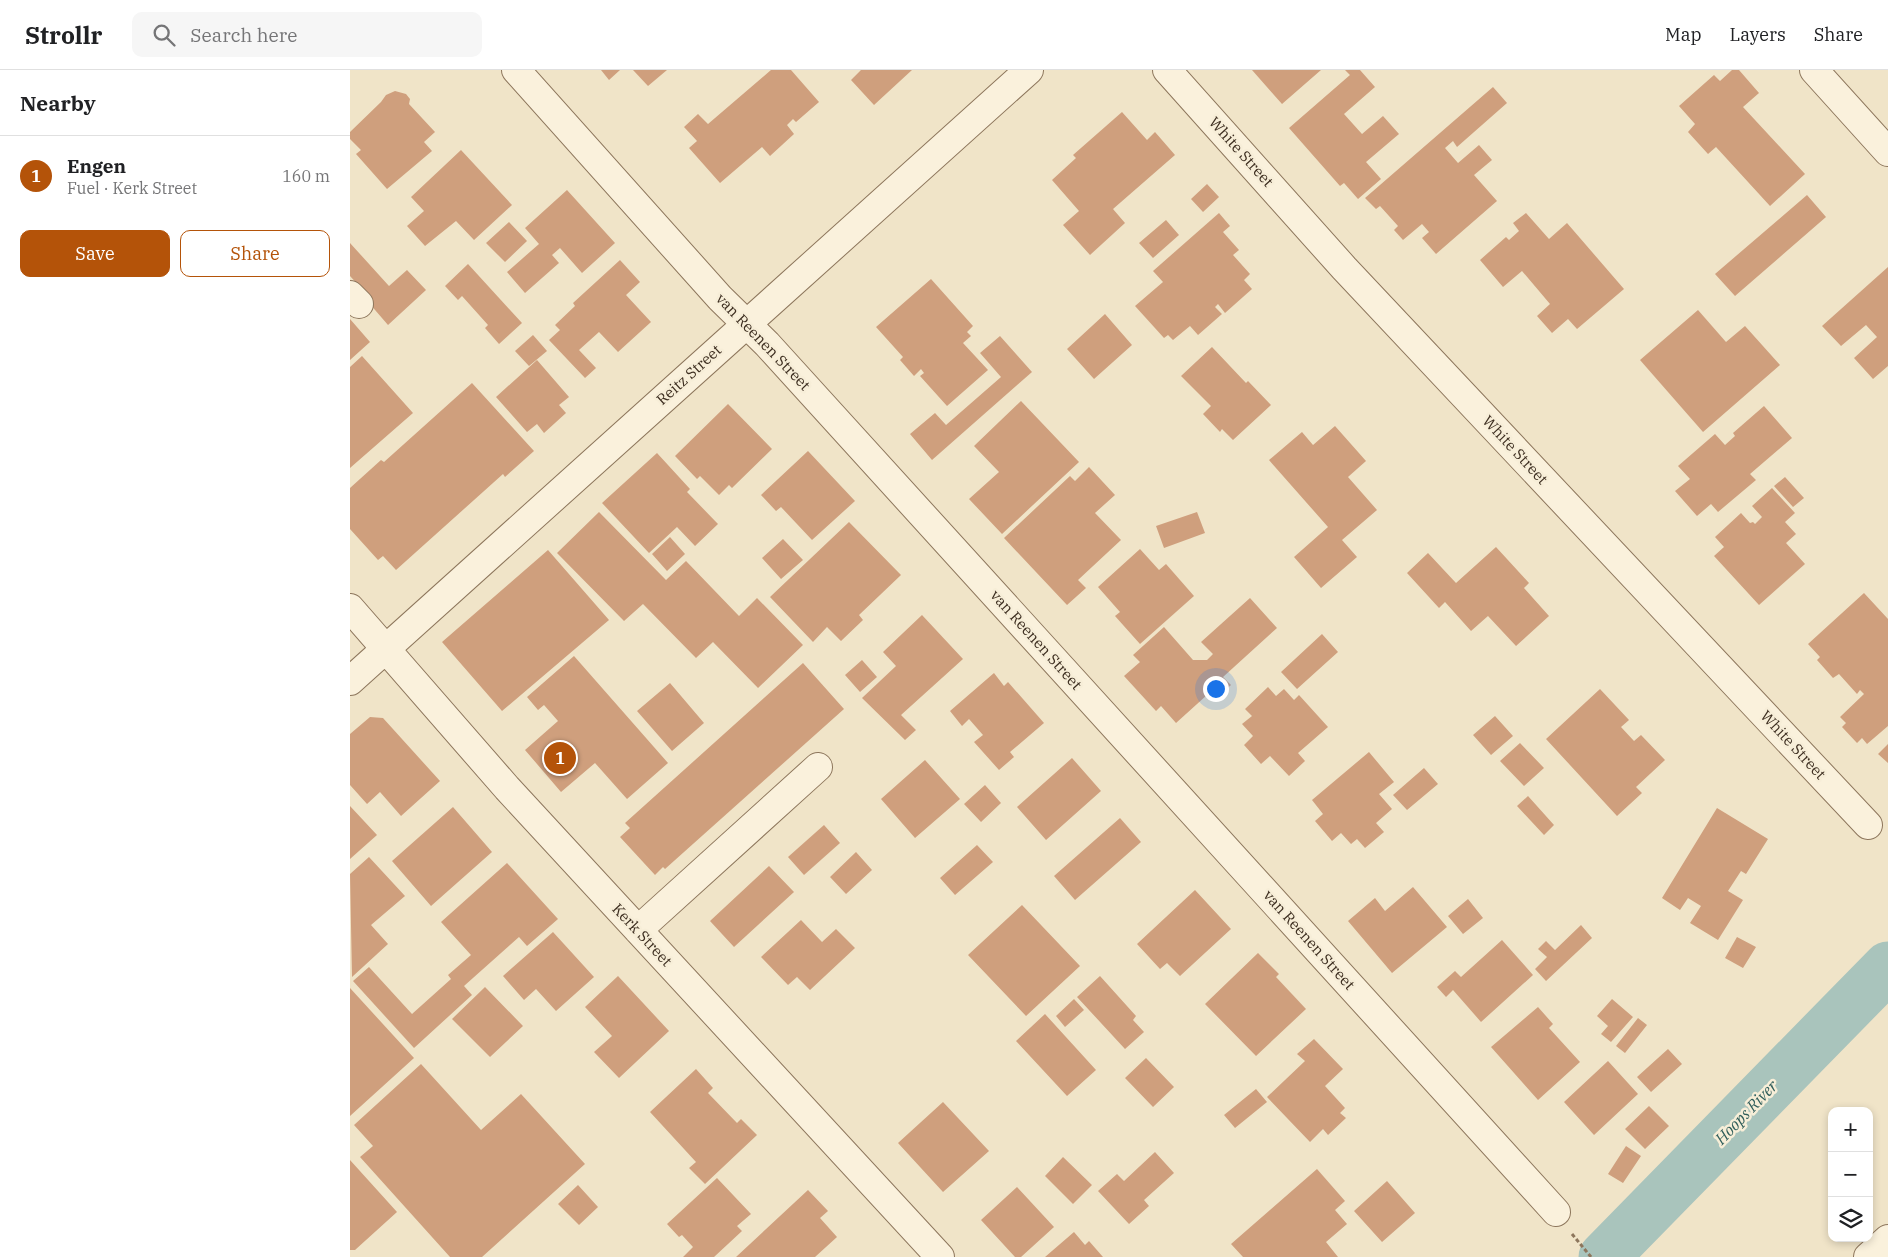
<!DOCTYPE html>
<html lang="en">
<head>
<meta charset="utf-8">
<style>
	body { margin:0; font-family:"IBM Plex Serif",serif; background:#f6f6f6; color:#202124 }
	.controls { position:absolute; right:15px; bottom:15px; display:grid; overflow:hidden; border-radius:10px; box-shadow:0 2px 8px #0003 }
	.controls button { width:45px; height:45px; display:grid; place-items:center; padding:0; border:0; border-bottom:1px solid #e0e0e0; background:#fff; color:#202124; font:25px sans-serif }
	.you { position:absolute; left:865px; top:618px; width:18px; height:18px; margin:-12px; border:4px solid #fff; border-radius:50%; background:#1a73e8; box-shadow:0 0 0 8px #1a73e833 }
	.badge { display:grid; place-items:center; width:32px; height:32px; border-radius:50%; background:#b45309; color:#fff; font-size:16px; font-weight:700 }
	.pin { position:absolute; translate:-50% -50%; border:2px solid #fff; box-shadow:0 1px 5px #0006 }
	.list { margin:0; padding:0; list-style:none }
	h2 { display:flex; justify-content:space-between; align-items:center; height:65px; margin:0; padding:0 20px; font-size:21px }
	h2 small { font-size:16px; font-weight:400; color:#757577 }
	.list li { display:grid; grid-template-columns:32px 1fr auto; gap:15px; align-items:center; box-sizing:border-box; height:80px; padding:0 20px; border-top:1px solid #e0e0e0 }
	.list b { display:block; font-size:19px; white-space:nowrap }
	.list p { margin:0; font-size:16px; white-space:nowrap; color:#757577 }
	.list em { font-size:16px; font-style:normal; color:#757577 }
	.actions { display:flex; gap:10px; padding:15px 20px }
	.actions a { flex:1; padding:11px 0; border:1px solid #b45309; border-radius:10px; text-align:center; font-size:18px; color:#b45309 }
	.actions .main { background:#b45309; color:#fff }
	.icon { flex:none; width:28px; height:28px; fill:none; stroke:currentColor; stroke-width:2; stroke-linecap:round; stroke-linejoin:round }
	.map { position:relative; flex:none; width:1538px; height:1187px; overflow:hidden }
	header { display:flex; align-items:center; gap:30px; box-sizing:border-box; height:70px; padding:0 25px; background:#fff; border-bottom:1px solid #e0e0e0 }
	header strong { font-size:24px }
	nav { display:flex; gap:28px; margin-inline-start:auto; font-size:18px }
	.search { width:350px; height:45px; background:#f6f6f6; display:flex; align-items:center; gap:12px; box-sizing:border-box; padding:0 18px; border-radius:10px; color:#757577; font-size:19px }
	main { display:flex }
	aside { flex:1; background:#fff }
	.map>svg:first-child { display:block }
</style>
</head>
<body>
<header>
<strong>Strollr</strong>
<div class="search"><svg class="icon" aria-label="search" viewBox="0 0 24 24"><circle cx="10" cy="10" r="6"/><path d="M15 15l6 6"/></svg>Search here</div>
<nav><a>Map</a><a>Layers</a><a>Share</a></nav>
</header>
<main>
<aside>
<h2>Nearby<small></small></h2>
<ul class="list">
<li><span class="badge">1</span><div><b>Engen</b><p>Fuel · Kerk Street</p></div><em>160 m</em></li>
</ul>
<div class="actions"><a class="main">Save</a><a>Share</a></div>
</aside>
<div class="map">
<svg width="1538" height="1187" viewBox="0 0 1538 1187">
	<rect width="100%" height="100%" fill="#f0e4c8"/>
	<g fill="none" stroke-linecap="round" stroke-linejoin="round">
		<!-- river -->
		<path stroke="#a9c4bc" stroke-width="51" d="M 1254,1187 L 1538,897"/>
	</g>
	<!-- building -->
	<path fill="#cf9f7d" d="M 251,0 L 270,0 L 259,10 Z
		M 283,0 L 317,0 L 298,16 Z
		M 421,0 L 441,0 L 469,32 L 446,52 L 443,49 L 437,55 L 444,64 L 420,86 L 412,77 L 370,113 L 339,78 L 347,71 L 334,57 L 348,44 L 358,54 Z
		M 511,0 L 562,0 L 524,35 L 501,10 Z
		M 902,0 L 971,0 L 932,34 Z
		M 995,0 L 1010,0 L 1025,17 L 994,44 L 1012,64 L 1033,46 L 1049,64 L 1016,92 L 1031,109 L 1008,129 L 994,113 L 990,116 L 939,58 L 1000,5 Z
		M 1382,0 L 1389,0 L 1409,23 L 1393,37 L 1455,104 L 1420,136 L 1366,77 L 1358,84 L 1338,62 L 1345,54 L 1329,36 L 1364,5 L 1370,11 Z
		M 1143,17 L 1157,33 L 1107,77 L 1103,71 L 1095,78 L 1108,93 L 1129,75 L 1142,90 L 1124,105 L 1147,131 L 1086,184 L 1072,168 L 1079,162 L 1072,154 L 1053,170 L 1044,160 L 1048,156 L 1030,136 L 1026,139 L 1015,128 Z
		M 45,21 L 56,24 L 60,29 L 59,34 L 85,62 L 74,72 L 82,81 L 37,119 L 6,84 L 11,80 L 0,69 L 0,62 L 31,32 L 36,25 Z
		M 772,42 L 797,70 L 805,62 L 825,85 L 763,139 L 775,153 L 740,185 L 713,155 L 729,141 L 702,110 L 726,88 L 723,85 Z
		M 111,80 L 162,135 L 124,170 L 106,151 L 75,176 L 57,156 L 74,141 L 61,127 Z
		M 857,114 L 869,127 L 853,142 L 841,129 Z
		M 217,120 L 265,173 L 232,203 L 210,178 L 202,185 L 209,193 L 175,223 L 157,202 L 189,174 L 175,158 Z
		M 1457,125 L 1476,147 L 1385,226 L 1365,204 Z
		M 869,143 L 880,156 L 873,162 L 889,180 L 883,185 L 900,204 L 894,210 L 902,219 L 875,243 L 868,234 L 865,237 L 872,244 L 848,265 L 840,256 L 823,270 L 818,265 L 814,268 L 785,236 L 813,212 L 803,201 Z
		M 1176,143 L 1199,169 L 1217,153 L 1274,219 L 1227,259 L 1218,249 L 1202,263 L 1187,246 L 1200,234 L 1172,201 L 1153,217 L 1130,190 L 1156,167 L 1159,170 L 1169,161 L 1163,153 Z
		M 816,150 L 829,165 L 803,188 L 789,173 Z
		M 159,152 L 177,171 L 155,192 L 136,173 Z
		M 0,173 L 39,216 L 57,200 L 76,220 L 38,255 L 19,233 L 22,230 L 0,206 Z
		M 270,190 L 290,212 L 276,225 L 301,252 L 268,282 L 249,262 L 229,280 L 246,298 L 235,308 L 199,270 L 210,260 L 205,255 L 225,236 L 223,233 Z
		M 118,194 L 172,253 L 149,274 L 135,258 L 138,255 L 112,226 L 108,230 L 95,216 Z
		M 1538,197 L 1538,296 L 1523,309 L 1504,288 L 1527,267 L 1516,255 L 1491,276 L 1472,256 Z
		M 581,209 L 623,256 L 617,262 L 621,266 L 613,273 L 638,300 L 597,336 L 570,306 L 574,303 L 571,299 L 564,306 L 550,290 L 553,287 L 526,257 Z
		M 1348,240 L 1376,272 L 1395,256 L 1430,295 L 1353,362 L 1290,290 Z
		M 755,244 L 782,275 L 744,309 L 717,279 Z
		M 0,249 L 20,272 L 0,290 Z
		M 183,265 L 197,281 L 179,296 L 165,281 Z
		M 650,266 L 682,302 L 582,390 L 560,364 L 585,343 L 596,355 L 651,307 L 630,283 Z
		M 862,277 L 896,313 L 898,311 L 921,335 L 883,370 L 872,359 L 870,362 L 853,344 L 861,336 L 831,306 Z
		M 12,286 L 63,343 L 0,398 L 0,297 Z
		M 187,290 L 219,327 L 209,335 L 216,343 L 194,363 L 187,354 L 177,362 L 146,327 Z
		M 122,313 L 184,381 L 155,407 L 153,404 L 46,500 L 33,486 L 28,490 L 0,459 L 0,418 L 31,390 L 34,392 Z
		M 671,331 L 729,392 L 652,464 L 619,429 L 649,402 L 624,376 Z
		M 378,334 L 422,379 L 382,418 L 379,415 L 369,425 L 350,406 L 347,409 L 325,386 Z
		M 1414,336 L 1442,368 L 1400,404 L 1406,410 L 1368,442 L 1361,434 L 1347,446 L 1325,421 L 1340,409 L 1328,396 L 1365,364 L 1375,375 L 1385,366 L 1383,363 Z
		M 985,356 L 1016,391 L 998,407 L 1027,440 L 992,470 L 1007,487 L 971,518 L 944,487 L 978,457 L 919,390 L 952,362 L 963,375 Z
		M 458,381 L 505,431 L 462,470 L 431,437 L 426,441 L 411,425 Z
		M 307,383 L 340,419 L 337,422 L 368,454 L 345,476 L 327,457 L 299,483 L 252,433 Z
		M 739,397 L 765,425 L 745,443 L 771,470 L 728,510 L 736,518 L 717,535 L 654,468 L 720,406 L 725,411 Z
		M 1435,407 L 1454,428 L 1443,437 L 1424,416 Z
		M 1422,418 L 1445,443 L 1435,452 L 1446,464 L 1436,473 L 1455,494 L 1409,535 L 1364,486 L 1374,477 L 1365,467 L 1391,443 L 1400,453 L 1403,452 L 1405,454 L 1412,447 L 1402,436 Z
		M 249,442 L 316,510 L 336,491 L 389,546 L 407,528 L 453,575 L 408,618 L 363,572 L 346,588 L 293,534 L 274,551 L 207,483 Z
		M 847,442 L 855,463 L 814,478 L 806,456 Z
		M 499,452 L 551,505 L 509,545 L 513,550 L 491,571 L 477,557 L 463,572 L 420,527 Z
		M 320,467 L 335,484 L 317,501 L 302,484 Z
		M 433,469 L 453,490 L 431,509 L 412,488 Z
		M 1146,477 L 1179,513 L 1174,518 L 1199,546 L 1166,576 L 1138,546 L 1121,561 L 1095,532 L 1089,538 L 1057,503 L 1078,483 L 1106,513 Z
		M 790,479 L 809,500 L 816,494 L 844,526 L 790,574 L 765,546 L 770,542 L 748,517 Z
		M 198,480 L 259,550 L 152,641 L 92,572 Z
		M 1514,523 L 1538,549 L 1538,656 L 1517,674 L 1512,668 L 1507,673 L 1492,657 L 1496,653 L 1490,647 L 1514,624 L 1510,620 L 1507,624 L 1489,604 L 1483,608 L 1467,590 L 1470,587 L 1458,574 Z
		M 900,528 L 927,558 L 873,607 L 881,615 L 863,631 L 857,625 L 826,653 L 811,636 L 806,641 L 774,606 L 790,592 L 783,585 L 814,557 L 843,590 L 857,590 L 863,584 L 851,572 Z
		M 572,545 L 613,589 L 551,645 L 566,660 L 555,670 L 512,628 L 546,596 L 533,582 Z
		M 972,564 L 988,582 L 947,619 L 931,602 Z
		M 224,586 L 318,693 L 277,729 L 245,693 L 211,722 L 175,680 L 208,651 L 194,635 L 188,640 L 177,627 Z
		M 512,590 L 527,607 L 510,622 L 495,605 Z
		M 453,593 L 494,639 L 315,799 L 313,797 L 305,805 L 270,767 L 280,758 L 275,753 Z
		M 644,603 L 654,616 L 658,612 L 694,653 L 660,682 L 664,687 L 649,700 L 624,672 L 633,665 L 619,649 L 612,656 L 600,641 Z
		M 320,613 L 354,653 L 322,681 L 287,641 Z
		M 918,617 L 926,626 L 934,619 L 944,630 L 949,625 L 978,657 L 948,683 L 955,691 L 939,706 L 920,686 L 911,694 L 894,675 L 903,666 L 892,654 L 902,646 L 895,639 Z
		M 1250,619 L 1279,650 L 1271,657 L 1284,671 L 1291,665 L 1315,690 L 1286,717 L 1292,723 L 1267,746 L 1196,669 Z
		M 1145,646 L 1163,666 L 1141,685 L 1123,665 Z
		M 20,647 L 33,648 L 90,711 L 51,746 L 30,722 L 17,734 L 0,715 L 0,664 Z
		M 1170,673 L 1194,698 L 1174,716 L 1150,691 Z
		M 1538,674 L 1538,693 L 1528,684 Z
		M 1019,682 L 1044,712 L 1029,724 L 1042,739 L 1026,753 L 1034,762 L 1015,778 L 1007,769 L 1001,774 L 991,763 L 982,771 L 965,751 L 973,744 L 962,730 Z
		M 722,688 L 751,721 L 696,770 L 667,737 Z
		M 575,690 L 610,729 L 565,768 L 531,729 Z
		M 1074,698 L 1088,714 L 1057,740 L 1043,725 Z
		M 635,715 L 651,733 L 631,752 L 614,734 Z
		M 1178,726 L 1204,755 L 1194,765 L 1167,736 Z
		M 0,736 L 27,765 L 0,789 Z
		M 103,737 L 142,782 L 81,836 L 42,791 Z
		M 1367,738 L 1418,769 L 1396,804 L 1391,801 L 1378,821 L 1393,830 L 1368,870 L 1340,853 L 1351,836 L 1338,828 L 1330,840 L 1312,828 Z
		M 770,748 L 791,772 L 725,830 L 704,806 Z
		M 474,755 L 490,773 L 454,805 L 438,787 Z
		M 627,775 L 643,792 L 605,825 L 590,808 Z
		M 506,782 L 522,800 L 496,824 L 480,807 Z
		M 19,787 L 55,826 L 21,855 L 38,874 L 2,907 L 0,804 Z
		M 157,793 L 208,849 L 177,876 L 169,867 L 114,916 L 122,925 L 64,978 L 3,911 L 19,897 L 62,944 L 101,909 L 98,905 L 121,885 L 91,852 Z
		M 419,796 L 444,822 L 384,877 L 360,851 Z
		M 1063,817 L 1097,857 L 1042,903 L 998,851 L 1025,828 L 1035,841 Z
		M 845,820 L 881,859 L 830,906 L 817,893 L 810,899 L 787,874 Z
		M 1118,829 L 1133,848 L 1113,864 L 1098,846 Z
		M 672,835 L 730,896 L 676,946 L 618,885 Z
		M 451,850 L 472,872 L 486,859 L 505,878 L 460,920 L 447,907 L 438,915 L 411,887 Z
		M 1231,855 L 1242,868 L 1196,911 L 1185,899 L 1197,887 L 1188,879 L 1196,871 L 1205,880 Z
		M 203,862 L 244,907 L 206,941 L 186,919 L 174,930 L 153,906 Z
		M 1387,867 L 1406,877 L 1393,898 L 1375,888 Z
		M 1152,870 L 1183,905 L 1131,952 L 1103,920 L 1096,927 L 1087,917 L 1105,901 L 1111,907 Z
		M 908,883 L 929,904 L 926,907 L 956,939 L 906,986 L 855,934 Z
		M 268,906 L 319,961 L 269,1008 L 244,982 L 262,966 L 235,937 Z
		M 750,906 L 786,946 L 783,950 L 794,962 L 775,979 L 727,927 Z
		M 135,917 L 173,956 L 140,987 L 102,949 Z
		M 0,918 L 64,988 L 0,1046 Z
		M 724,929 L 734,940 L 715,957 L 706,946 Z
		M 1262,929 L 1283,947 L 1261,972 L 1251,964 L 1258,956 L 1247,946 Z
		M 1188,937 L 1203,954 L 1199,958 L 1230,992 L 1188,1030 L 1141,977 Z
		M 695,944 L 746,1000 L 717,1026 L 666,971 Z
		M 1288,948 L 1297,955 L 1275,983 L 1266,976 Z
		M 964,969 L 993,999 L 975,1016 L 995,1038 L 990,1043 L 996,1048 L 978,1065 L 973,1059 L 960,1072 L 917,1027 L 955,991 L 947,984 Z
		M 1318,979 L 1332,994 L 1301,1022 L 1287,1007 Z
		M 796,988 L 824,1017 L 803,1037 L 775,1008 Z
		M 1258,991 L 1288,1024 L 1244,1065 L 1214,1032 Z
		M 71,994 L 131,1060 L 171,1024 L 235,1094 L 132,1187 L 100,1187 L 10,1087 L 23,1076 L 4,1055 Z
		M 346,999 L 363,1018 L 358,1023 L 387,1053 L 391,1049 L 407,1065 L 355,1114 L 339,1098 L 346,1092 L 300,1042 Z
		M 906,1019 L 917,1032 L 885,1058 L 874,1045 Z
		M 593,1032 L 639,1081 L 593,1122 L 548,1073 Z
		M 1299,1036 L 1319,1056 L 1295,1079 L 1275,1059 Z
		M 1276,1076 L 1291,1086 L 1273,1113 L 1258,1104 Z
		M 805,1082 L 824,1103 L 794,1130 L 799,1136 L 779,1154 L 748,1121 L 767,1104 L 774,1111 Z
		M 713,1087 L 742,1115 L 723,1134 L 695,1106 Z
		M 0,1090 L 47,1142 L 5,1180 L 0,1180 Z
		M 967,1099 L 995,1131 L 985,1140 L 997,1154 L 976,1172 L 988,1187 L 893,1187 L 881,1174 Z
		M 367,1108 L 401,1144 L 387,1156 L 392,1161 L 364,1187 L 333,1187 L 343,1177 L 332,1165 L 329,1167 L 317,1154 Z
		M 1037,1111 L 1065,1143 L 1032,1172 L 1004,1141 Z
		M 228,1115 L 248,1137 L 229,1155 L 208,1134 Z
		M 667,1117 L 704,1157 L 671,1187 L 665,1187 L 631,1150 Z
		M 458,1120 L 478,1141 L 470,1148 L 487,1167 L 465,1187 L 386,1187 Z
		M 724,1162 L 735,1175 L 739,1171 L 753,1187 L 695,1187 Z"/>
	<g fill="none" stroke-linecap="round" stroke-linejoin="round">
		<!-- minor casing -->
		<g stroke="#8d765c" stroke-width="30">
			<path id="minor" d="M 166,0 L 370,228 L 417,274 L 1206,1142
				M 817,0 L 994,198 L 1518,755
				M 1464,0 L 1538,82
				M 0,225 L 9,234
				M 0,538 L 157,718 L 590,1187
				M 0,611 L 679,0
				M 288,860 L 468,697
				M 1518,1187 L 1538,1169"/>
		</g>
		<!-- path -->
		<path stroke="#8d765c" stroke-width="3" stroke-dasharray="4 2.5" stroke-linecap="butt" d="M 1222,1164 L 1241,1187"/>
		<!-- minor -->
		<use href="#minor" stroke="#faf1dc" stroke-width="28"/>
	</g>
	<g text-anchor="middle" stroke-width="5" stroke-linejoin="round" paint-order="stroke">
		<!-- street labels -->
		<g font-size="15" fill="#3d2e20" stroke="#f7eed8">
			<text transform="translate(891 82) rotate(48)" y="5">White Street</text>
			<text transform="translate(413 272) rotate(46)" y="5">van Reenen Street</text>
			<text transform="translate(339 305) rotate(-42)" y="5">Reitz Street</text>
			<text transform="translate(1165 380) rotate(47)" y="5">White Street</text>
			<text transform="translate(686 570) rotate(48)" y="5">van Reenen Street</text>
			<text transform="translate(1443 675) rotate(47)" y="5">White Street</text>
			<text transform="translate(292 865) rotate(47)" y="5">Kerk Street</text>
			<text transform="translate(959 870) rotate(48)" y="5">van Reenen Street</text>
		</g>
		<!-- water labels -->
		<g font-size="16" font-style="italic" fill="#2f5d5a" stroke="#f7eed8">
			<text transform="translate(1396 1042) rotate(-46)" y="6">Hoops River</text>
		</g>
	</g>
</svg>
<div class="controls">
<button>+</button>
<button>−</button>
<button><svg class="icon" aria-label="layers" viewBox="0 0 24 24"><path d="M12 4l9 5-9 5-9-5zM3 14l9 5 9-5"/></svg></button>
</div>
<div class="you"></div>
<div class="pin badge" style="left:210px;top:688px">1</div>
</div>
</main>
</body>
</html>
